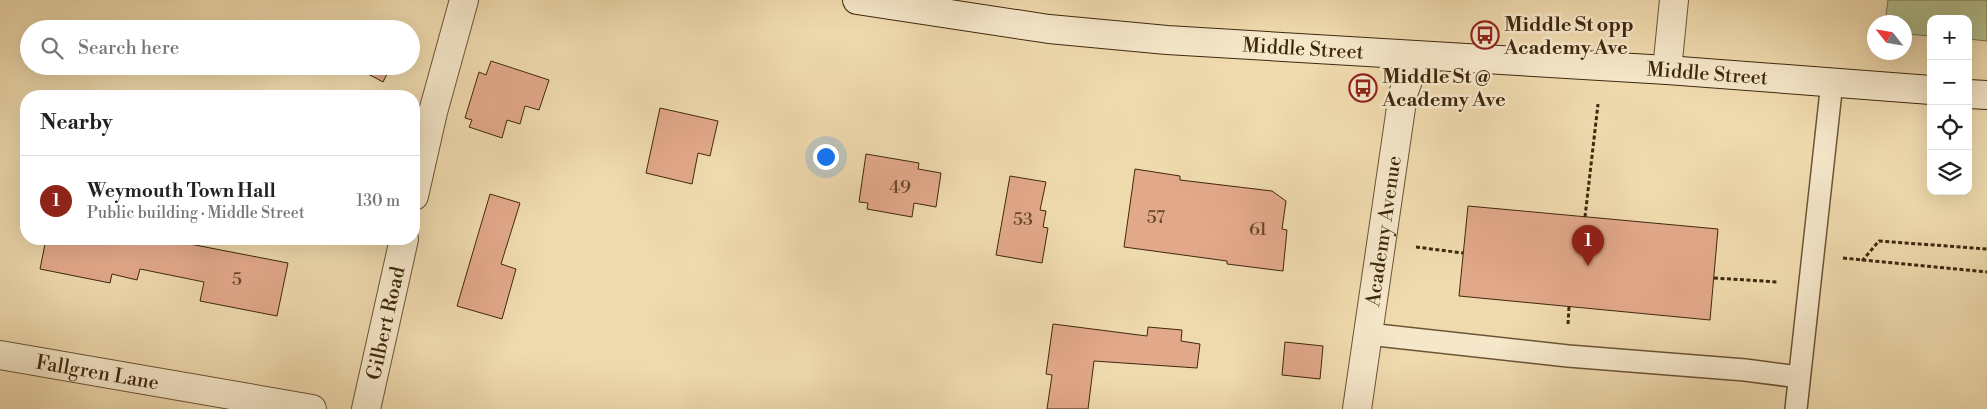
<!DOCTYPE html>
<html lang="en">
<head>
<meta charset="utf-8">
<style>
	body { margin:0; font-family:"Libre Bodoni",serif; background:#f2f2f2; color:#202124 }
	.controls { position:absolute; right:15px; top:15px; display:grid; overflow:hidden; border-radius:10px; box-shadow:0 5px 20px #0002 }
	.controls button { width:45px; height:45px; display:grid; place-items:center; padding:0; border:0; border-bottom:1px solid #e0e0e0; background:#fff; color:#202124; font:25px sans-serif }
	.compass { position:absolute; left:1867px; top:15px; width:45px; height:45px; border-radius:50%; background:#fff; box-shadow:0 5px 20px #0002; rotate:301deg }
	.you { position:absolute; left:825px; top:156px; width:18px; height:18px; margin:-12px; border:4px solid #fff; border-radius:50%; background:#1a73e8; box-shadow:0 0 0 8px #1a73e833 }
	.badge { display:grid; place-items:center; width:32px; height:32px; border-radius:50%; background:#8f2418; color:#fff; font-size:16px; font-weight:700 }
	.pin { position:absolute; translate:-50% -41px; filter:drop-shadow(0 1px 2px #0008) }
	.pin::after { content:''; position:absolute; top:26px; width:18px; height:15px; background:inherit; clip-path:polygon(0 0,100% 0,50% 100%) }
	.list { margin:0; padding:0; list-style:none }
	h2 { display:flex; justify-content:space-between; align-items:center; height:65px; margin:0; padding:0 20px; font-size:21px }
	h2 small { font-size:16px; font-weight:400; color:#757577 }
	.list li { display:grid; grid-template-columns:32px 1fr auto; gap:15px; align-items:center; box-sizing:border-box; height:90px; padding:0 20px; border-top:1px solid #e0e0e0 }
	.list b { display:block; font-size:19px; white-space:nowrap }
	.list p { margin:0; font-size:16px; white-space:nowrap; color:#757577 }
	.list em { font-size:16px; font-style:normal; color:#757577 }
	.icon { flex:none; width:28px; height:28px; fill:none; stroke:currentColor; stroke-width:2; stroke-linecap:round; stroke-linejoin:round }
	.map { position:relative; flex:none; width:1987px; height:409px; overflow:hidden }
	.search { position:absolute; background:#fff; box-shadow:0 5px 20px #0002; left:20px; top:20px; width:400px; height:55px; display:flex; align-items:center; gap:12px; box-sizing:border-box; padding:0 18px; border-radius:28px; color:#757577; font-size:19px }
	.panel { position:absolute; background:#fff; box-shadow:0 5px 20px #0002; left:20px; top:90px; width:400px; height:155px; border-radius:20px }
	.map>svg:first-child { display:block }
</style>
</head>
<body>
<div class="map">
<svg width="1987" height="409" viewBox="0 0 1987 409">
	<rect width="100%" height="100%" fill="#efdaae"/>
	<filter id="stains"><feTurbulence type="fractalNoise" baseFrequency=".004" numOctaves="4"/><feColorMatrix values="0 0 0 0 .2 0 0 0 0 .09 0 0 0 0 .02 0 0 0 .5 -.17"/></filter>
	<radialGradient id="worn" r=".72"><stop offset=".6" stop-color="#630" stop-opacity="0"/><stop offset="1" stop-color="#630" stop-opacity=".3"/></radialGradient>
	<!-- green -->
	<path fill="#b3c18f" stroke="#79744e" d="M 1888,0 L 1987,0 L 1987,41 L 1968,39 L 1968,19 L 1931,19 L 1931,36 L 1905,34 L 1904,22 L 1885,22 Z"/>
	<!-- building -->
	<path fill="#e2a88a" stroke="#3f280d" d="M 491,61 L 549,80 L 539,110 L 525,106 L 520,124 L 507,120 L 502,138 L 469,127 L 472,120 L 465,118 L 479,72 L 486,75 Z
		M 353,66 L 391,66 L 383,82 Z
		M 660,108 L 718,121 L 710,156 L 698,153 L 692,184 L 646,173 Z
		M 866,154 L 919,163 L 918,169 L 941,173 L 936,207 L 914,203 L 912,217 L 867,209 L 868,203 L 859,202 Z
		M 1135,169 L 1180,176 L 1180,180 L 1272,191 L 1286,201 L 1282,229 L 1287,230 L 1283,271 L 1227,264 L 1227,261 L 1124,247 Z
		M 1010,176 L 1046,182 L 1040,210 L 1046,211 L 1043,227 L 1048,228 L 1042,263 L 996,255 Z
		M 490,194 L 520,203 L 501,264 L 516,269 L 502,319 L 457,306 Z
		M 1468,206 L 1718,229 L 1710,320 L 1459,296 Z
		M 46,239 L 164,239 L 288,263 L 277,316 L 200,301 L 204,282 L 140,269 L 137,280 L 112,274 L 110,283 L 40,269 Z
		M 1053,324 L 1147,336 L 1148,327 L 1182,330 L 1181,341 L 1200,344 L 1197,368 L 1094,361 L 1088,409 L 1047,409 L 1052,375 L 1046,374 Z
		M 1285,342 L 1323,346 L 1320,379 L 1282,375 Z"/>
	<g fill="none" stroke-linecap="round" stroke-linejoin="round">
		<!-- service casing -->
		<g stroke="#6b5435" stroke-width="24">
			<path id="service" d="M 1368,334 L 1568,356 L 1745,370 L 1799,377
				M 1796,409 L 1832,82"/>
		</g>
		<!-- minor casing -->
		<g stroke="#6b5435" stroke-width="30">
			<g id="minor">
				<path d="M 1667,70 L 1674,0"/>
				<path d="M 414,196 L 433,112 L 464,0"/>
				<path id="s1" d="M 0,355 L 312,409"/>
				<path id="s2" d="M 366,409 L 404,239"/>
			</g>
		</g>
		<!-- tertiary casing -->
		<g stroke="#6b5435" stroke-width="30">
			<g id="tertiary">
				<path id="s3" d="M 1357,409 L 1403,94 L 1417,56"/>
			</g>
		</g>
		<!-- secondary casing -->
		<g stroke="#3f280d" stroke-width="30">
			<g id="secondary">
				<path id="s4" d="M 857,0 L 1049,29 L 1167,40 L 1667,70 L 1931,90"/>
				<path d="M 1968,94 L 1987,95"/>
			</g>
		</g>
		<!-- path -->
		<path stroke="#3f280d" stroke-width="3" stroke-dasharray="4 2.5" stroke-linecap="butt" d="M 1585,217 L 1598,104
			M 1416,247 L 1463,253
			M 1843,258 L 1987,272
			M 1862,261 L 1879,241 L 1987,249
			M 1714,278 L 1778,282
			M 1568,324 L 1569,307"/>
		<!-- service -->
		<use href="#service" stroke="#f5e7ca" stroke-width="21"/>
		<!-- minor -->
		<use href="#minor" stroke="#f5e7ca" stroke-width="28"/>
		<!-- tertiary -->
		<use href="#tertiary" stroke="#f5e7ca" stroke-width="28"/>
		<!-- secondary -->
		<use href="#secondary" stroke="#f5e7ca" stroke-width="28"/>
	</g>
	<!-- icons -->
	<defs>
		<g id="bus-ring" transform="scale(1.4375)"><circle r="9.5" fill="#f5e7ca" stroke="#8f2418" stroke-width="1.5"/><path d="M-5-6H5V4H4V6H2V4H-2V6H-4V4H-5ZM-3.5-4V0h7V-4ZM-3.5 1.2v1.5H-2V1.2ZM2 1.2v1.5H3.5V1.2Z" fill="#8f2418"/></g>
	</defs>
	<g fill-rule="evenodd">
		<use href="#bus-ring" x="1485" y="35"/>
		<use href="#bus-ring" x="1363" y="88"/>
	</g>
	<g text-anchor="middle" stroke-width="5" stroke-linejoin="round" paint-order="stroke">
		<!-- number labels -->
		<g font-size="18" fill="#68482c">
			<text x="900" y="193">49</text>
			<text x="1156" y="223">57</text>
			<text x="1023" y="225">53</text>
			<text x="1258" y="235">61</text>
			<text x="237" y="285">5</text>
		</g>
		<!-- poi labels -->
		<g font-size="20" font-weight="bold" fill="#3f280d" stroke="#f5e7ca" text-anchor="start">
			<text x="1504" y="31">Middle St opp<tspan x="1504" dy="23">Academy Ave</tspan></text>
			<text x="1382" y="83">Middle St @<tspan x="1382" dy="23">Academy Ave</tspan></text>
		</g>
		<!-- street labels -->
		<g font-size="20" fill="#3f280d" stroke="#f5e7ca">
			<text dy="7" stroke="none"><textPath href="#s4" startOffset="449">Middle Street</textPath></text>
			<text dy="7" stroke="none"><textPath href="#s4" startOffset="854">Middle Street</textPath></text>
			<text dy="7" stroke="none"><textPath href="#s3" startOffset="180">Academy Avenue</textPath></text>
			<text dy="7" stroke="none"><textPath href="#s2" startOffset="88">Gilbert Road</textPath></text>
			<text dy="7" stroke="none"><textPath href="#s1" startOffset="99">Fallgren Lane</textPath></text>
		</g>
	</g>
	<rect width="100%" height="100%" filter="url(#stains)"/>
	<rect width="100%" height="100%" fill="url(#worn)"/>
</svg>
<div class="controls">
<button>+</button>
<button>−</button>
<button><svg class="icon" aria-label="locate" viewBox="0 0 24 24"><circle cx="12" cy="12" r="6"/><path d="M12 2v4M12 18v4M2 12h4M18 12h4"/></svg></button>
<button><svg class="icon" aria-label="layers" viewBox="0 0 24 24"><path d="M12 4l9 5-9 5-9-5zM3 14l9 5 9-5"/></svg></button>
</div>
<svg class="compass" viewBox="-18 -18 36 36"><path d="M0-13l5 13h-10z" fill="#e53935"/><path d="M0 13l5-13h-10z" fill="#757577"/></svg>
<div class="you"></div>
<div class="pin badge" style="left:1588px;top:266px">1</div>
<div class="search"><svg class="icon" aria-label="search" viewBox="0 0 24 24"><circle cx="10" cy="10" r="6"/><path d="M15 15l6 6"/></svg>Search here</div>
<section class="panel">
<h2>Nearby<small></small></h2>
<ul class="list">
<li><span class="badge">1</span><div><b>Weymouth Town Hall</b><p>Public building · Middle Street</p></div><em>130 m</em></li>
</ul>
</section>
</div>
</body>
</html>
